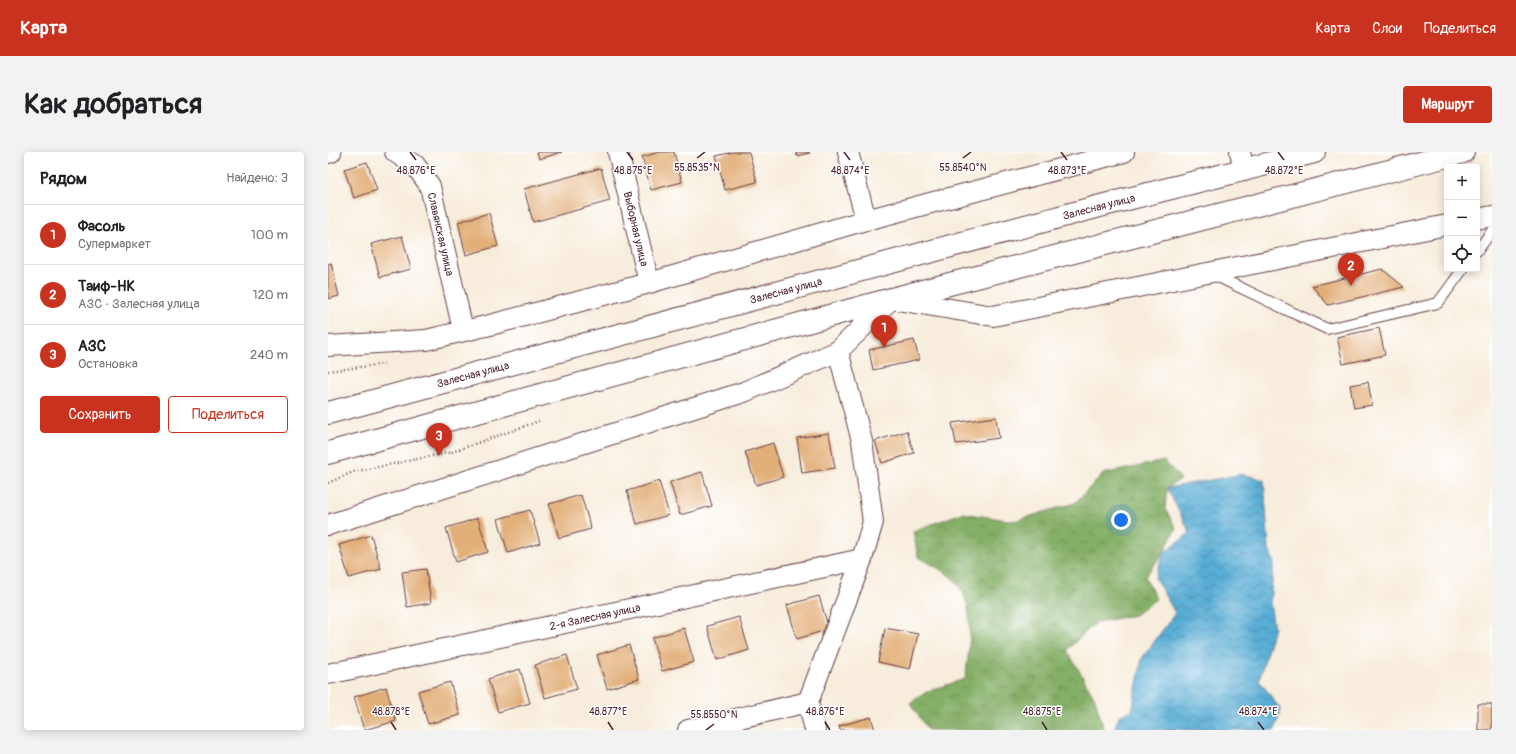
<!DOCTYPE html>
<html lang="ru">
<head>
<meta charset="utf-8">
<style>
	body { margin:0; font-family:Pangolin,sans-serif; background:#f2f2f2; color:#202124 }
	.controls { position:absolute; right:12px; top:12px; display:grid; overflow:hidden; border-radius:4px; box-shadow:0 2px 10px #0003 }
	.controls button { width:36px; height:36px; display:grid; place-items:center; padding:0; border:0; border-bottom:1px solid #e0e0e0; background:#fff; color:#202124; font:20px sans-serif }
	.you { position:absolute; left:793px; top:368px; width:14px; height:14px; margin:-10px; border:3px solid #fff; border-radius:50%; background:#1a73e8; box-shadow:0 0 0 6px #1a73e833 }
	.badge { display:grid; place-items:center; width:26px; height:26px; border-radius:50%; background:#c8321e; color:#fff; font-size:13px; font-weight:700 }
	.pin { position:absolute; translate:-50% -33px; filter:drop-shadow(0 1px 2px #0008) }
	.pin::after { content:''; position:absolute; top:21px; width:14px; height:12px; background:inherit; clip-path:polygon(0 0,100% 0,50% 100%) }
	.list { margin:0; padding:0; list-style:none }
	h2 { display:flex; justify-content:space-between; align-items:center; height:52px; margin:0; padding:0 16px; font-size:17px }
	h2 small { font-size:13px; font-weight:400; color:#757577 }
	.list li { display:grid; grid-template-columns:26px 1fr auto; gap:12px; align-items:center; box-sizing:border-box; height:60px; padding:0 16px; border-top:1px solid #e0e0e0 }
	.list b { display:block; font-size:15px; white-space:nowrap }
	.list p { margin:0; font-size:13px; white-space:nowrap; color:#757577 }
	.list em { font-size:13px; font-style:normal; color:#757577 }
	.actions { display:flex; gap:8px; padding:12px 16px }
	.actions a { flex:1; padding:9px 0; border:1px solid #c8321e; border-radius:4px; text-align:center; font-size:14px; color:#c8321e }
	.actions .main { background:#c8321e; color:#fff }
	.icon { flex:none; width:22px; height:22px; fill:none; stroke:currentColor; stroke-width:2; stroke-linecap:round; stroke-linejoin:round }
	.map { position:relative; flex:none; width:1164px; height:578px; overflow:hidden; border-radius:4px }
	header { display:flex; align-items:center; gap:24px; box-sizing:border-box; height:56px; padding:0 20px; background:#c8321e; color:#fff }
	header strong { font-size:19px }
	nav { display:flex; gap:22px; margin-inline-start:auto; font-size:14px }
	.intro { display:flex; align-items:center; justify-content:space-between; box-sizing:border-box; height:96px; padding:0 24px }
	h1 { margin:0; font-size:28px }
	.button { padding:10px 18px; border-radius:4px; background:#c8321e; color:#fff; font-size:14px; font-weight:700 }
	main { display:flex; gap:24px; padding:0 24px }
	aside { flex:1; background:#fff; border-radius:4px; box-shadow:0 2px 10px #0003 }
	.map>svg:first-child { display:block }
</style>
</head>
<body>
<header>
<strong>Карта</strong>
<nav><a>Карта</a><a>Слои</a><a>Поделиться</a></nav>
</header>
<div class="intro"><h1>Как добраться</h1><a class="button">Маршрут</a></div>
<main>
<aside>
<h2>Рядом<small>Найдено: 3</small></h2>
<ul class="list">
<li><span class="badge">1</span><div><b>Фасоль</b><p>Супермаркет</p></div><em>100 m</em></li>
<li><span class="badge">2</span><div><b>Таиф-НК</b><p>АЗС · Залесная улица</p></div><em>120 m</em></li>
<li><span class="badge">3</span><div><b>АЗС</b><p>Остановка</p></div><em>240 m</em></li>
</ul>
<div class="actions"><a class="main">Сохранить</a><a>Поделиться</a></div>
</aside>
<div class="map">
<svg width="1164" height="578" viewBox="0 0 1164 578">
	<defs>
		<pattern id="forest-crowns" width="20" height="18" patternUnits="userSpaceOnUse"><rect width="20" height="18" fill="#84af66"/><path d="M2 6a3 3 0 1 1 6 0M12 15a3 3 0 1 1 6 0" fill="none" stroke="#6e8e54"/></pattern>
		<pattern id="water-waves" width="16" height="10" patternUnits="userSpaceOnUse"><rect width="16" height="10" fill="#59add5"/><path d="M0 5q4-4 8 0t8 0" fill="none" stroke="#4c8cad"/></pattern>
	</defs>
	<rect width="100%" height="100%" fill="#fff"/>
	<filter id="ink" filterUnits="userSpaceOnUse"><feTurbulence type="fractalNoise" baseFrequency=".025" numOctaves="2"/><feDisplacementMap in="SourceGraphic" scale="8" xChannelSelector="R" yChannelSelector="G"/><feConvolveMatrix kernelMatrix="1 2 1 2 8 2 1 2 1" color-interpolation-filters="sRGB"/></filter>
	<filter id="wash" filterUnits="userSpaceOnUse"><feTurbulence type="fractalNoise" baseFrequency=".012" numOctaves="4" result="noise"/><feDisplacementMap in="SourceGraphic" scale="16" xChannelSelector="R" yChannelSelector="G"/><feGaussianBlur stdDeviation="0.9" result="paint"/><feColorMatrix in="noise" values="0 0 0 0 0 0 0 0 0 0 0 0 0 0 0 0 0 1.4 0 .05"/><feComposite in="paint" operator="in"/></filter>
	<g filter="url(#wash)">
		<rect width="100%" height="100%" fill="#f7eddc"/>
		<!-- forest -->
		<path fill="url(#forest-crowns)" stroke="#676748" d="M 836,309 L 853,327 L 839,336 L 837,357 L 848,376 L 835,401 L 817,425 L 828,447 L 807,463 L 768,470 L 739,498 L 767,546 L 776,578 L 600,578 L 582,551 L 600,539 L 637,527 C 641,497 650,449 624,426 C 615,418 601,411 590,405 L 585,379 L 634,361 L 686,369 L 747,351 L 775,322 Z"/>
		<!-- water -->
		<path fill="url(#water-waves)" stroke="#526680" d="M 915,322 L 936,328 L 941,397 L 946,411 L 942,450 L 946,476 L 931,528 L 953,558 L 947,578 L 786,578 L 791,564 L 804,558 L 814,506 L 847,461 L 827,426 L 835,401 L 862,381 L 839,336 Z"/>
		<g id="blocks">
			<!-- building -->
			<path fill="#e2af78" d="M 209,0 L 234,0 L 211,7 Z
				M 332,0 L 346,0 L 354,30 L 323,38 L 314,5 Z
				M 405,0 L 421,0 L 429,30 L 397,38 L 388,4 Z
				M 468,0 L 481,0 L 482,1 L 469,4 Z
				M 39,10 L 49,38 L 26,46 L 16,17 Z
				M 273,16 L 282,49 L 205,70 L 196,37 Z
				M 161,61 L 170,94 L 138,103 L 130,70 Z
				M 74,84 L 83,117 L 52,125 L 43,92 Z
				M 3,111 L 11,144 L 0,147 L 0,112 Z
				M 1054,117 L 1076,135 L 1000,153 L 984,134 Z
				M 1051,176 L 1057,203 L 1015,212 L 1009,185 Z
				M 586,188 L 591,208 L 545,218 L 541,198 Z
				M 1040,230 L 1044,253 L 1026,256 L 1022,233 Z
				M 668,265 L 671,286 L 628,292 L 624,271 Z
				M 579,279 L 586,301 L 554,311 L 547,289 Z
				M 501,281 L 507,316 L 474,321 L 469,286 Z
				M 445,291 L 455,325 L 428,333 L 417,300 Z
				M 374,320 L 384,354 L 352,363 L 342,330 Z
				M 331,329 L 341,363 L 309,372 L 299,339 Z
				M 253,343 L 263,377 L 231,386 L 221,352 Z
				M 202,358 L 212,391 L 180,401 L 170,367 Z
				M 150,366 L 160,400 L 128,410 L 118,376 Z
				M 43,383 L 53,417 L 21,426 L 11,393 Z
				M 98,417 L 103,451 L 79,455 L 74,420 Z
				M 491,444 L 501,477 L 469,487 L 459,453 Z
				M 411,465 L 421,498 L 389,508 L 379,474 Z
				M 356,476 L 366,510 L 334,519 L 324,486 Z
				M 557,476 L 590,482 L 582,517 L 550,510 Z
				M 301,493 L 311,527 L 279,537 L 269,503 Z
				M 239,503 L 249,537 L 217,546 L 207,513 Z
				M 192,517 L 202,551 L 170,560 L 160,527 Z
				M 122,530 L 132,563 L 100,572 L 90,539 Z
				M 58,535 L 68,569 L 36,578 L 26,545 Z
				M 1150,552 L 1164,552 L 1164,578 L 1150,578 Z
				M 543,565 L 547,578 L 512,578 L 511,574 Z"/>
		</g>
	</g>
	<g filter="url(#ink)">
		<use href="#blocks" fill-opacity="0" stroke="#643e46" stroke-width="1"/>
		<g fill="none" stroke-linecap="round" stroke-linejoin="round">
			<!-- lane casing -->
			<g stroke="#643e46" stroke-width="12">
				<path id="lane" d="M 1149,99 L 1164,79
					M 884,122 L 999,177 L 1110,151 L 1135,117"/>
			</g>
			<!-- street casing -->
			<g stroke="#643e46" stroke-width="22">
				<g id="street">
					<path id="s1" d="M 67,0 L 87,13 L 102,34 L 135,178"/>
					<path id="s2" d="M 290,0 L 321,131"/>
					<path d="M 520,0 L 538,68"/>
					<path d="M 912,0 L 916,19"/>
					<path d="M 0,1 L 3,0"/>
					<path d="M 1149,67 L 1164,64"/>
					<path d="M 0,194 L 98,188 L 162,173 L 321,131 L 538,68 L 796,0"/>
					<path d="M 0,373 L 416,240 L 510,199 L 563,147 L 665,164 L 1119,73"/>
					<path id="s3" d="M 0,522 L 534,407"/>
					<path d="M 360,578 L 480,550"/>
					<path d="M 487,578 L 480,550 L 534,407 L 545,370 L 534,289 L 510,199"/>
				</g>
			</g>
			<!-- primary casing -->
			<g stroke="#643e46" stroke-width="24">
				<g id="primary">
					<path id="s4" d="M 0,261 L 776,53 L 986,0"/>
					<path d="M 0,301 L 563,147 L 1135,0"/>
				</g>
			</g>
			<!-- path -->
			<path stroke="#643e46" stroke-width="2.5" stroke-dasharray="1 3" stroke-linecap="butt" d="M 0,219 L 56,212
				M 0,331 L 25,320 L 124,300 L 211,269"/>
			<!-- lane -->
			<use href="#lane" stroke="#fff" stroke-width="10"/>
			<!-- street -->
			<use href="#street" stroke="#fff" stroke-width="20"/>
			<!-- primary -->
			<use href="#primary" stroke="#fff" stroke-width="22"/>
		</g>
	</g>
	<!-- ticks -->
	<path fill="none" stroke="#4a1f2b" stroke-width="1.5" d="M 82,0 L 88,8M 299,0 L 305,8M 516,0 L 522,8M 733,0 L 739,8M 950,0 L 956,8M 369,6 L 377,0M 635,6 L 643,0M 63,570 L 68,578M 280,570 L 285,578M 497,570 L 502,578M 714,570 L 719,578M 930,570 L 936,578M 378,578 L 386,572"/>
	<g text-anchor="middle" stroke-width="3" stroke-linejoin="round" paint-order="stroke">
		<!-- street labels -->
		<g font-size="11" fill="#4a1f2b" stroke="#fff">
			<text dy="4" stroke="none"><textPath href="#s4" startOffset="798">Залесная улица</textPath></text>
			<text dy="4" stroke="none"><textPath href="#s2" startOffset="79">Выборная улица</textPath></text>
			<text dy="4" stroke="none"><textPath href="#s1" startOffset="99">Славянская улица</textPath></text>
			<text dy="4" stroke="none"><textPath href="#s4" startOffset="474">Залесная улица</textPath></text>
			<text dy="4" stroke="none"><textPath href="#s4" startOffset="150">Залесная улица</textPath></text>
			<text dy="4" stroke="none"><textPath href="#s3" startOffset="273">2-я Залесная улица</textPath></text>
		</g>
	</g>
	<g font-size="10" text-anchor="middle" fill="#4a1f2b" stroke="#fff" stroke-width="3" stroke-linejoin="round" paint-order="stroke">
		<text x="369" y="19">55.8535°N</text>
		<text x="635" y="19">55.8540°N</text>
		<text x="88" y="22">48.876°E</text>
		<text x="305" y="22">48.875°E</text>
		<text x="522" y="22">48.874°E</text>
		<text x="739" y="22">48.873°E</text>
		<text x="956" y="22">48.872°E</text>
		<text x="63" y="563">48.878°E</text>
		<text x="280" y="563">48.877°E</text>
		<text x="497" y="563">48.876°E</text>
		<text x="714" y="563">48.875°E</text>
		<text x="930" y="563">48.874°E</text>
		<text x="386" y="566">55.8550°N</text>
	</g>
</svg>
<div class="controls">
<button>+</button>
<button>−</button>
<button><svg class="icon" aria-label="locate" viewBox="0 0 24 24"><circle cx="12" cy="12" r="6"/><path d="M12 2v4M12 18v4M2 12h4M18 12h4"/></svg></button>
</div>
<div class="you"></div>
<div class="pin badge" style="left:556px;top:196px">1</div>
<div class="pin badge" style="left:1023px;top:134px">2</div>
<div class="pin badge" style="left:111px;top:304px">3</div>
</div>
</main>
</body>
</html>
